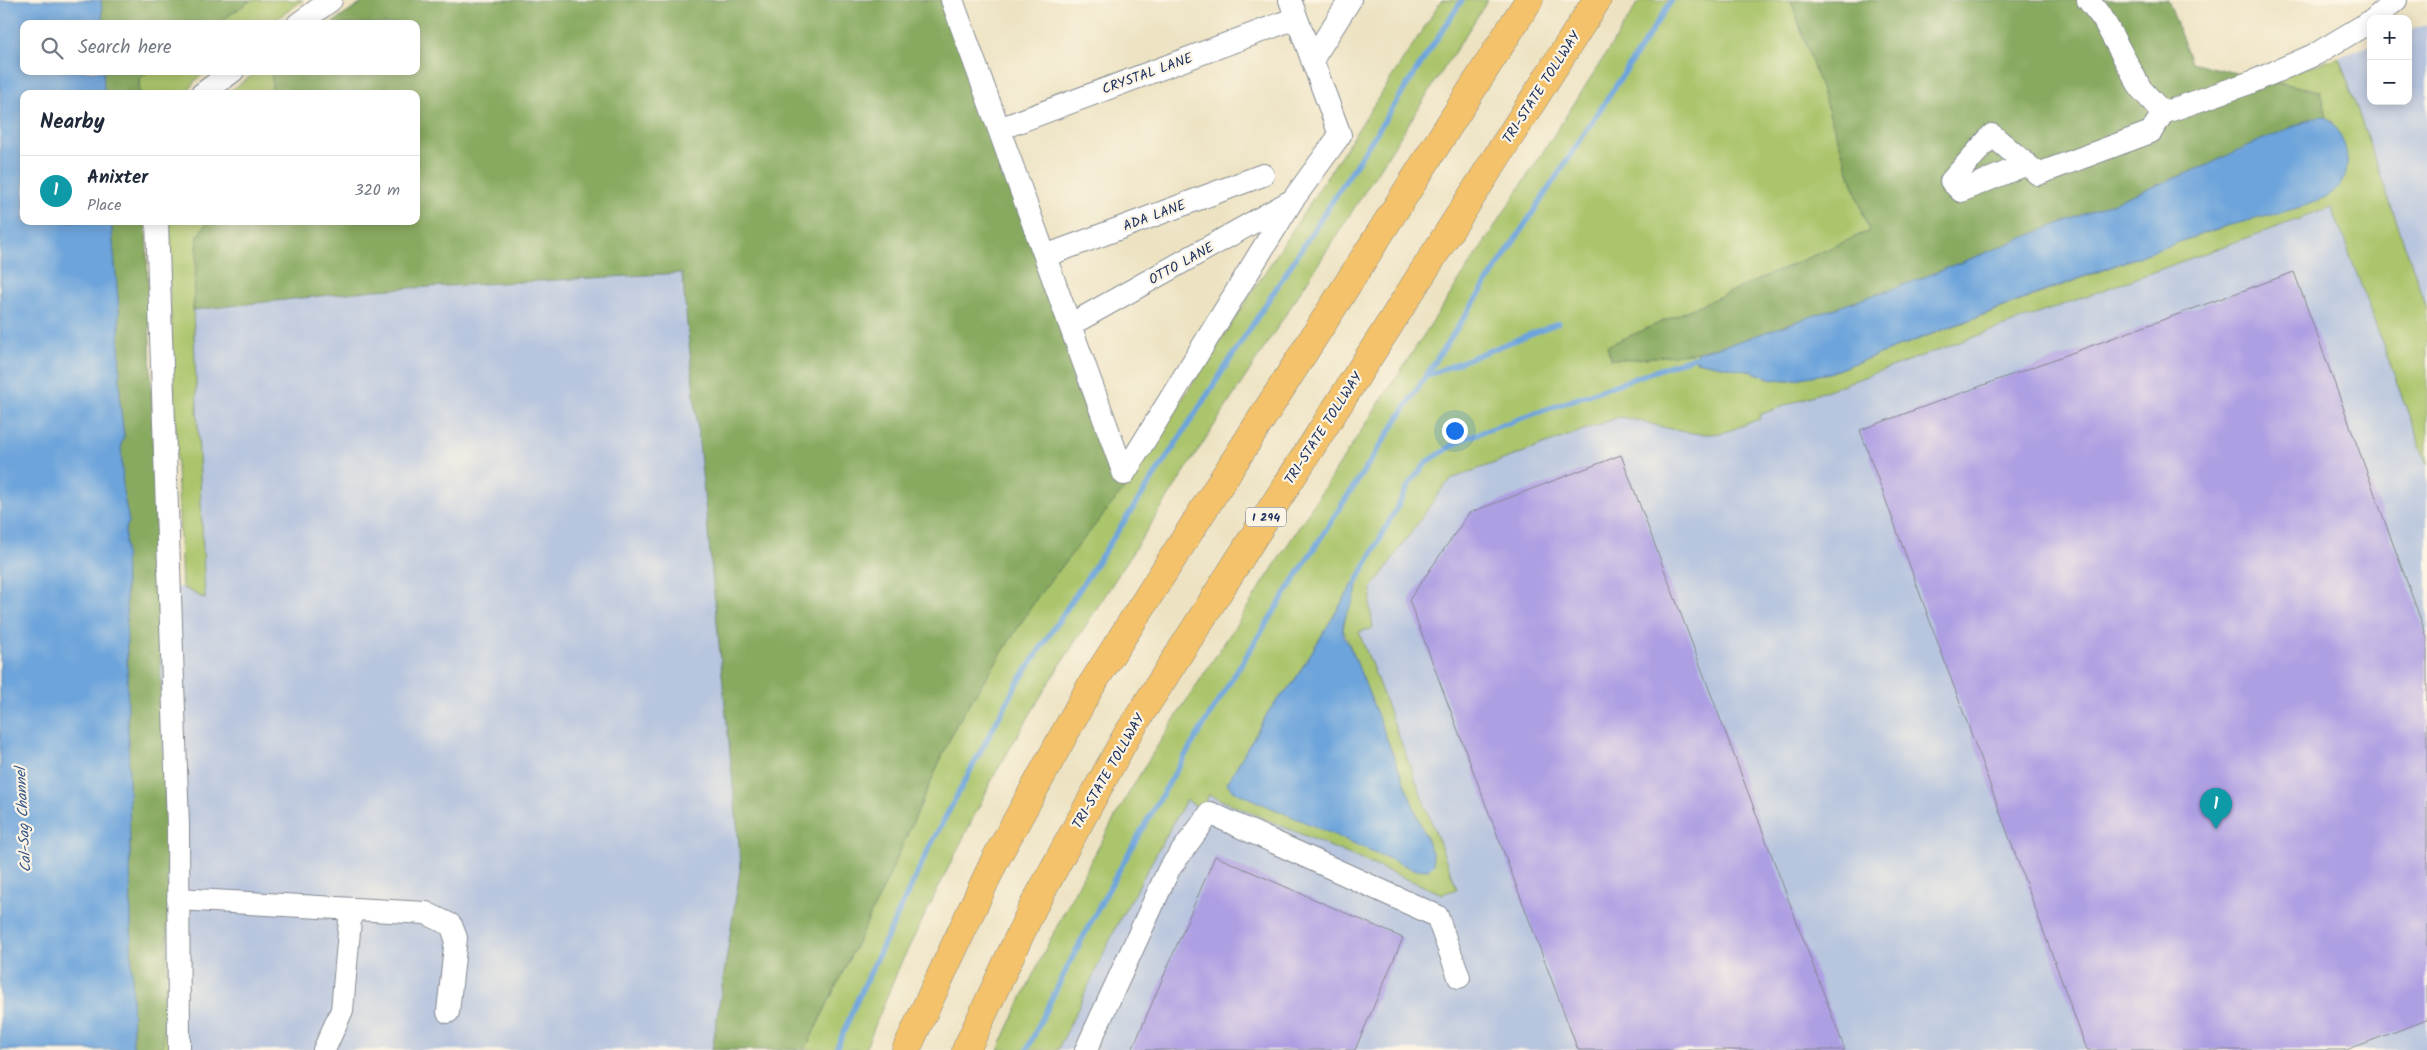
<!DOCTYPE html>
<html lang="en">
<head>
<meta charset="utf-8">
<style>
	body { margin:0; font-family:Kalam,sans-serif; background:#f2f2f3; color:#1f2937 }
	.controls { position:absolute; right:15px; top:15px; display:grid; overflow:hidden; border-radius:10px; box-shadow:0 2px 12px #0003 }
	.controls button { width:45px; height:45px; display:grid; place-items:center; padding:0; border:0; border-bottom:1px solid #e0e1e3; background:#fff; color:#1f2937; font:25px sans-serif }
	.you { position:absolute; left:1454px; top:430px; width:18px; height:18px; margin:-12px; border:4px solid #fff; border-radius:50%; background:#1a73e8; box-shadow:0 0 0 8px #1a73e833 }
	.badge { display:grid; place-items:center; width:32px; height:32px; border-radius:50%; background:#111827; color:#fff; font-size:16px; font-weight:700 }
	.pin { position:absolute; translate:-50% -41px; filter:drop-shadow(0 1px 2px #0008) }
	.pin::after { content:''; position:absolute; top:26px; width:18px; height:15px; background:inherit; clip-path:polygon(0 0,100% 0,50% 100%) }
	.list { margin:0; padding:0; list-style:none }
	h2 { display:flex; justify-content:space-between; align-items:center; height:65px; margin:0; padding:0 20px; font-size:21px }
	h2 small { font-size:16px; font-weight:400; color:#747a83 }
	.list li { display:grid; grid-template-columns:32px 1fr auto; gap:15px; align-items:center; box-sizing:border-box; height:70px; padding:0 20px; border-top:1px solid #e0e1e3 }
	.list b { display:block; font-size:19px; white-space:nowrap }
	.list p { margin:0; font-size:16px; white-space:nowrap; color:#747a83 }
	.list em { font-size:16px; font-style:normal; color:#747a83 }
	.icon { flex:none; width:28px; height:28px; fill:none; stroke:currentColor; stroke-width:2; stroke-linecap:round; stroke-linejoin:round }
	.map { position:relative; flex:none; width:2427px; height:1050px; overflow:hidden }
	.search { position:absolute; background:#fff; box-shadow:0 2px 12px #0003; left:20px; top:20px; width:400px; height:55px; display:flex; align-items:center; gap:12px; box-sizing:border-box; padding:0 18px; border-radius:10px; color:#747a83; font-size:19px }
	.panel { position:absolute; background:#fff; box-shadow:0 2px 12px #0003; left:20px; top:90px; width:400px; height:135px; border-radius:10px }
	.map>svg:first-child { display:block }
</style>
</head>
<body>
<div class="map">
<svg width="2427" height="1050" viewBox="0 0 2427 1050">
	<rect width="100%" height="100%" fill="#fcf5e5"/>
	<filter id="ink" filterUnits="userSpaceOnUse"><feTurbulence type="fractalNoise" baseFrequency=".02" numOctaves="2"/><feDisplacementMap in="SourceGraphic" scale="10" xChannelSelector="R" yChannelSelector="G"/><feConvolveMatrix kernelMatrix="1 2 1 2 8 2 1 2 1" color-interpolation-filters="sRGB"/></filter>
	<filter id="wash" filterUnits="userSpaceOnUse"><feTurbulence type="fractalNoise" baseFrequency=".0096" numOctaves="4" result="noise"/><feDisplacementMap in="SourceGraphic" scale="20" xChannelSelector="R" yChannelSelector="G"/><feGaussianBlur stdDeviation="1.12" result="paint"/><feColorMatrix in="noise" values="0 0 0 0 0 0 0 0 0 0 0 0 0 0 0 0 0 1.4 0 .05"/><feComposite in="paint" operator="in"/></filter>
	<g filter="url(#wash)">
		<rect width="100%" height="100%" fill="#ede3c3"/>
		<!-- industrial -->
		<path fill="#b7c5de" d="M 2427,24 L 2427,308 L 2339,57 L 2371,45 L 2371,101 L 2408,101 L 2408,31 Z
			M 2333,207 L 2427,464 L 2427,1050 L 1058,1050 L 1119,921 L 1186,800 L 1209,795 L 1442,894 L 1457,889 L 1359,632 L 1373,625 L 1370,606 L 1372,588 L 1444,486 L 1454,478 L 1619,417 L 1639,420 L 1667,428 L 1697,433 L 1719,433 L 1760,419 L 1758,415 Z
			M 682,273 L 741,864 L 712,1050 L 170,1050 L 159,589 L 182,587 L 205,598 L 193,310 L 375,290 Z"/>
		<!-- green -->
		<path fill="#abc56c" stroke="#637a65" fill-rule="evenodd" d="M 251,0 L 303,0 L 270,24 L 217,24 Z
			M 1442,0 L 1488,0 L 1048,684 L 995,774 L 900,965 L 865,1050 L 805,1050 L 884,887 L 956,725 L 1038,596 L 1124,489 Z
			M 1640,0 L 1791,0 L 1869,231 L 1607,346 L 1611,358 L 1637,359 L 1699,352 L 1694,357 L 1696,361 L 1753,372 L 1772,379 L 1789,380 L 1829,373 L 2170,245 L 2229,225 L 2310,204 L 2333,122 L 2327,117 L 2321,91 L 2267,81 L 2339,57 L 2427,308 L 2427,464 L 2332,207 L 1759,415 L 1760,419 C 1747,423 1732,431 1719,433 C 1685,438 1651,421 1619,417 L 1454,478 L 1444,486 L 1372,588 L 1370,606 L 1373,628 L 1359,632 L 1457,889 L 1442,894 L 1209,795 L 1202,809 L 1186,800 L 1119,921 L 1058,1050 L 998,1050 C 1042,952 1091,856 1146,764 C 1185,701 1227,640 1267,577 C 1390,384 1518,194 1640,0 ZM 1353,584 L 1343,629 L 1354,656 L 1432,853 L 1232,790 L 1227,783 L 1270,709 L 1293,683 Z
			M 149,71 L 207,71 L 195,81 L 186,94 L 139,94 L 139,79 Z
			M 258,71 L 272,71 L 272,94 L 226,94 Z
			M 170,221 L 208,221 L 198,236 L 193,310 L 205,599 L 182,587 L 168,248 Z
			M 168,894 L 170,1050 L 163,1050 Z"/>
		<!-- forest -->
		<path fill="#88aa60" stroke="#526c5f" d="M 101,0 L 251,0 L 217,24 L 103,24 Z
			M 366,0 L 945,0 L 1124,489 L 1038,596 L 956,725 L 884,887 L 805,1050 L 712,1050 L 741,864 L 682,273 L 375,290 L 193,310 L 198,236 L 208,221 L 416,221 L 416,94 L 272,94 L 272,71 L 416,71 L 416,24 L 331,24 Z
			M 1791,0 L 2168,0 L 2191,62 L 2267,81 L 2321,91 L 2327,117 L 2311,118 L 2208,165 L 1912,282 L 1737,342 L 1699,352 L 1637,359 L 1611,359 L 1607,346 L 1869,231 Z
			M 103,71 L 149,71 L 139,79 L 139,94 L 104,94 Z
			M 111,221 L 146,221 L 168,894 L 163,1050 L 133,1049 L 125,530 L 129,522 L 123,492 L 121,444 L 124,435 L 120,404 L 119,310 Z"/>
		<!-- water -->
		<path fill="#6da4db" stroke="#446a9c" d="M 0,0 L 101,0 L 103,24 L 24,24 L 24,71 L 103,71 L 104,94 L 24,94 L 24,221 L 111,221 L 119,310 L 120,404 L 124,436 L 121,444 L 123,492 L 129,522 L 125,530 L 133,1050 L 0,1050 Z
			M 2319,116 L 2327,117 C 2346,134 2357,171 2335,191 C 2314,209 2243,220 2213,230 C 2084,275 1956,325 1829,373 L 1789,380 L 1772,379 L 1753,372 L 1696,361 L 1694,357 L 1699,352 L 1737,342 L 1912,282 L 2208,165 L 2247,146 Z
			M 1356,583 C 1360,599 1342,613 1343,630 C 1343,639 1351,647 1354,656 L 1432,853 L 1434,864 L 1428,870 L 1413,869 L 1249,798 L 1232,790 L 1227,783 L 1270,709 L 1293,683 L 1353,584 Z"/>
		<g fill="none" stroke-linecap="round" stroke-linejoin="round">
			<!-- stream -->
			<path stroke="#6da4db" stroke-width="5.5" d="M 1426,376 L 1558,323
				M 1356,583 L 1410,483 L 1427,462 L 1463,439 L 1694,357
				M 836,1050 L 855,1005 L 929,848 L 1015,687 L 1182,434 L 1462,0
				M 1027,1050 C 1116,859 1229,681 1343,503 C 1452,335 1562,168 1672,0"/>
		</g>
		<g id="blocks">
			<!-- building -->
			<path fill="#ae9fe3" d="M 2294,272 L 2427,637 L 2427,1020 L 2346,1050 L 2087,1050 L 1860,430 Z
				M 1621,455 L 1845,1050 L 1578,1050 L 1409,600 L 1469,513 Z
				M 1215,856 L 1403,938 L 1355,1050 L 1132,1050 Z"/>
		</g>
	</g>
	<g filter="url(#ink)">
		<use href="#blocks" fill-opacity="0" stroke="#848990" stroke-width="1"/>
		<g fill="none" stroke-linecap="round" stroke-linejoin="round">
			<!-- minor casing -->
			<g stroke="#848990" stroke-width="24">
				<path id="minor" d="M 952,0 L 1124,474
					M 2374,19 L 2396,0
					M 298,24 L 331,0
					M 1312,60 L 1350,0
					M 202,94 L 233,71
					M 2163,113 L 2252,82 L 2316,54 L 2371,21
					M 999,129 L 1296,18
					M 2027,164 L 1961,191 L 1951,181 L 1992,135 L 2038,174 L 2151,132 L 2163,113 L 2141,89 L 2103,19 L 2088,0
					M 157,221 L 178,826 L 179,1050
					M 1045,256 L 1263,175
					M 1070,325 L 1291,201
					M 1124,474 L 1292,201 L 1340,135 L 1290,0
					M 178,899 L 426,913 L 451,925 L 456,938 L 448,1012
					M 324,1050 L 342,1010 L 351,909
					M 1086,1050 L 1169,869 L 1210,813 L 1437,916 L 1459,977"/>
			</g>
			<!-- highway casing -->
			<g stroke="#848990" stroke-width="29">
				<path id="highway" d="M 906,1050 L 994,862 L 1089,689 L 1529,0
					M 966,1050 L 1033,907 L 1127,735 L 1597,0"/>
			</g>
			<!-- minor -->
			<use href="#minor" stroke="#fff" stroke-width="22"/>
			<!-- highway -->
			<use href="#highway" stroke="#f3c26a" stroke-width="28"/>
		</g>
	</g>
	<g text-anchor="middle" stroke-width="4.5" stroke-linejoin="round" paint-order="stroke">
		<!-- shield labels -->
		<rect fill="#fcf5e5" stroke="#5e6a86" stroke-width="1" x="1246" y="507.5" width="40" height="19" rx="4"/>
		<g font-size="12" font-weight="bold" fill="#1b2f5e">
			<text x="1266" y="521">I 294</text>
		</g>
		<!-- street labels -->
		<g font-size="14" fill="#1b2f5e" stroke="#fcf5e5">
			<text transform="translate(1147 73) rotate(-20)" y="5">CRYSTAL LANE</text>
			<text transform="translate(1541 87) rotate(-57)" y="5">TRI-STATE TOLLWAY</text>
			<text transform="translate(1154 215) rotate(-20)" y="5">ADA LANE</text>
			<text transform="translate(1181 263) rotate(-29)" y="5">OTTO LANE</text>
			<text transform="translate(1323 428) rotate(-57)" y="5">TRI-STATE TOLLWAY</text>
			<text transform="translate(1108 771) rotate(-60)" y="5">TRI-STATE TOLLWAY</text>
		</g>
		<!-- water labels -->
		<g font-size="15" font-style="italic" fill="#38588a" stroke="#fcf5e5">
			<text transform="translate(23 820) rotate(-93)" y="5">Cal-Sag Channel</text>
		</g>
	</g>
</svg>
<div class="controls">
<button>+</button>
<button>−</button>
</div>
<div class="you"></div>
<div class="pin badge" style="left:2216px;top:829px;background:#0f9aa8">1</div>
<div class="search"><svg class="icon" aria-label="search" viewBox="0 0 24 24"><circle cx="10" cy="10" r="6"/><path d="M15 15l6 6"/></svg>Search here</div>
<section class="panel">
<h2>Nearby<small></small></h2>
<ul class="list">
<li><span class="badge" style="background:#0f9aa8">1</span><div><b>Anixter</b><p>Place</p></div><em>320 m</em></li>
</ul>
</section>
</div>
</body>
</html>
